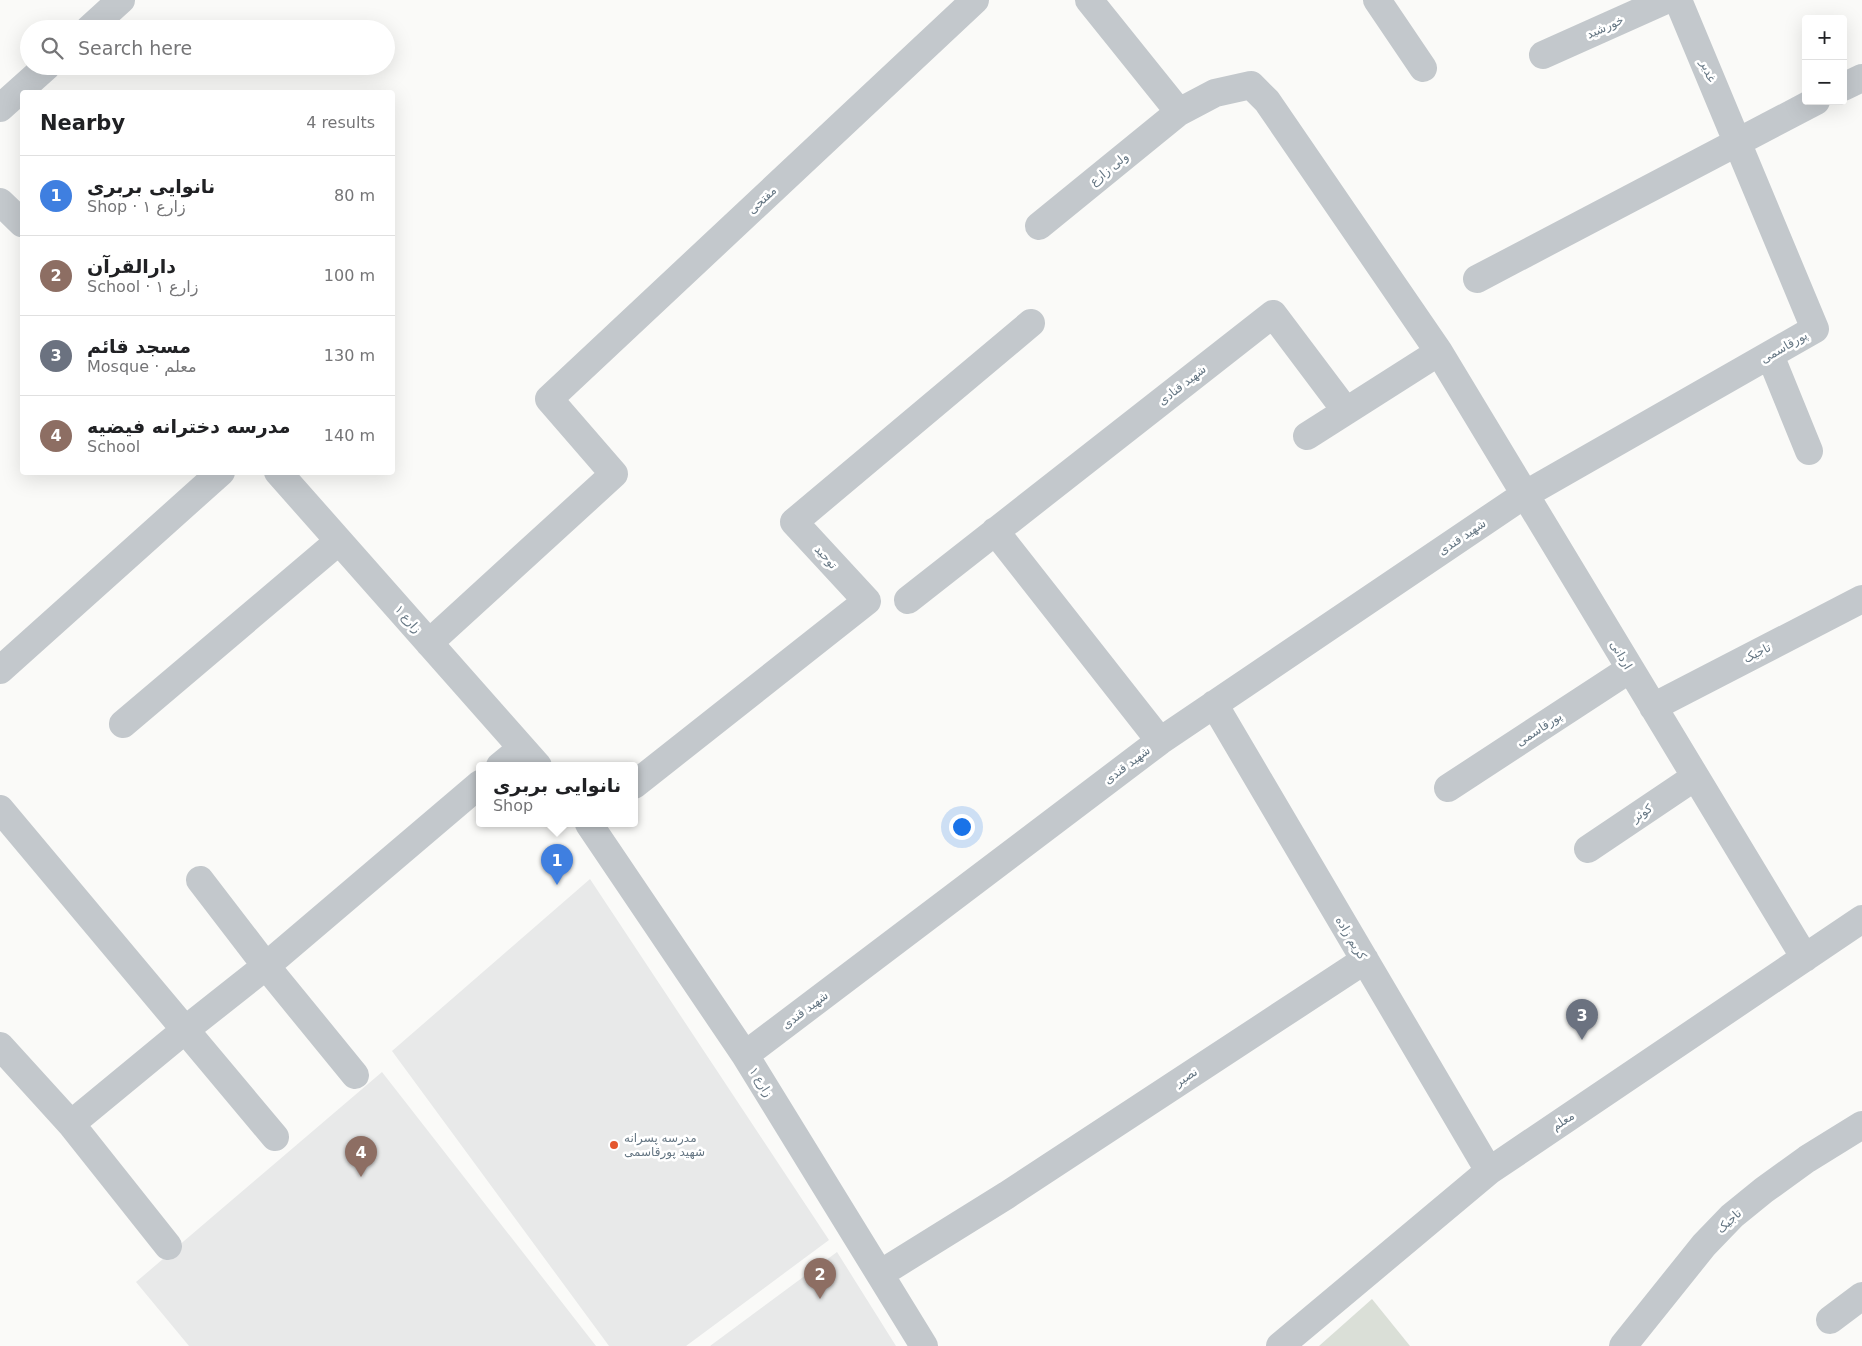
<!DOCTYPE html>
<html lang="en">
<head>
<meta charset="utf-8">
<style>
	body { margin:0; font-family:"DejaVu Sans","Noto Naskh Arabic",sans-serif; background:#f2f2f2; color:#202124 }
	.controls { position:absolute; right:15px; top:15px; display:grid; overflow:hidden; border-radius:5px; box-shadow:0 5px 20px #0002 }
	.controls button { width:45px; height:45px; display:grid; place-items:center; padding:0; border:0; border-bottom:1px solid #e0e0e0; background:#fff; color:#202124; font:25px sans-serif }
	.you { position:absolute; left:961px; top:826px; width:18px; height:18px; margin:-12px; border:4px solid #fff; border-radius:50%; background:#1a73e8; box-shadow:0 0 0 8px #1a73e833 }
	.badge { display:grid; place-items:center; width:32px; height:32px; border-radius:50%; background:#d93025; color:#fff; font-size:16px; font-weight:700 }
	.pin { position:absolute; translate:-50% -41px; filter:drop-shadow(0 1px 2px #0008) }
	.pin::after { content:''; position:absolute; top:26px; width:18px; height:15px; background:inherit; clip-path:polygon(0 0,100% 0,50% 100%) }
	.popup { position:absolute; left:476px; top:762px; width:162px; height:65px; box-sizing:border-box; display:grid; place-content:center; border-radius:5px; background:#fff; filter:drop-shadow(0 1px 4px #0005); font-size:16px; white-space:nowrap; color:#757577 }
	.popup b { font-size:19px; color:#202124 }
	.popup::after { content:''; position:absolute; left:50%; top:100%; margin-left:-10px; border:10px solid transparent; border-top-color:#fff }
	.list { margin:0; padding:0; list-style:none }
	h2 { display:flex; justify-content:space-between; align-items:center; height:65px; margin:0; padding:0 20px; font-size:21px }
	h2 small { font-size:16px; font-weight:400; color:#757577 }
	.list li { display:grid; grid-template-columns:32px 1fr auto; gap:15px; align-items:center; box-sizing:border-box; height:80px; padding:0 20px; border-top:1px solid #e0e0e0 }
	.list b { display:block; font-size:19px; white-space:nowrap }
	.list p { margin:0; font-size:16px; white-space:nowrap; color:#757577 }
	.list em { font-size:16px; font-style:normal; color:#757577 }
	.icon { flex:none; width:28px; height:28px; fill:none; stroke:currentColor; stroke-width:2; stroke-linecap:round; stroke-linejoin:round }
	.map { position:relative; flex:none; width:1862px; height:1346px; overflow:hidden }
	.search { position:absolute; background:#fff; box-shadow:0 5px 20px #0002; left:20px; top:20px; width:375px; height:55px; display:flex; align-items:center; gap:12px; box-sizing:border-box; padding:0 18px; border-radius:28px; color:#757577; font-size:19px }
	.panel { position:absolute; background:#fff; box-shadow:0 5px 20px #0002; left:20px; top:90px; width:375px; height:385px; border-radius:5px }
	.map>svg:first-child { display:block }
</style>
</head>
<body>
<div class="map">
<svg width="1862" height="1346" viewBox="0 0 1862 1346">
	<rect width="100%" height="100%" fill="#fafaf8"/>
	<!-- built -->
	<path fill="#e8e9e9" d="M 590,879 L 829,1240 L 686,1346 L 609,1346 L 392,1051 Z
		M 382,1072 L 596,1346 L 189,1346 L 136,1282 Z
		M 837,1252 L 896,1346 L 710,1346 Z"/>
	<!-- green -->
	<path fill="#dadfd7" d="M 1372,1299 L 1410,1346 L 1319,1346 Z"/>
	<g fill="none" stroke-linecap="round" stroke-linejoin="round">
		<!-- minor -->
		<path stroke="#c3c8cc" stroke-width="28" d="M 1089,0 L 1179,112
			M 1377,0 L 1423,68
			M 89,29 L 121,0
			M 1543,55 L 1666,0
			M 1843,87 L 1862,78
			M 0,108 L 47,66
			M 0,202 L 22,223
			M 1039,226 L 1179,112 L 1215,93 L 1251,85 L 1267,101 L 1439,352 L 1805,958
			M 1477,279 L 1816,101
			M 1770,355 L 1809,451
			M 1307,436 L 1439,352
			M 278,472 L 538,766
			M 995,531 L 1160,741
			M 908,600 L 1273,314 L 1346,411
			M 429,643 L 614,474 L 549,399 L 975,0
			M 0,670 L 221,472
			M 1214,704 L 1489,1171
			M 1653,707 L 1862,599
			M 123,724 L 339,541
			M 500,766 L 522,748
			M 634,785 L 867,601 L 794,522 L 1031,323
			M 1448,788 L 1630,669
			M 0,809 L 275,1137
			M 589,824 L 745,1055 L 924,1346
			M 1588,849 L 1695,777
			M 200,880 L 266,966 L 355,1075
			M 0,1046 L 71,1124 L 168,1246
			M 745,1055 L 1160,741 L 1524,495 L 1815,329 L 1678,0
			M 71,1124 L 185,1030 L 266,966 L 480,784
			M 880,1274 L 1007,1195 L 1365,960
			M 1830,1320 L 1862,1296
			M 1280,1346 L 1489,1171 L 1862,919
			M 1623,1346 L 1704,1245 L 1732,1216 L 1764,1190 L 1807,1159 L 1862,1125"/>
	</g>
	<!-- markers -->
	<circle fill="#e4572e" stroke="#fff" stroke-width="2" cx="614" cy="1145" r="5"/>
	<g text-anchor="middle" stroke-width="5" stroke-linejoin="round" paint-order="stroke">
		<!-- street labels -->
		<g font-size="12" fill="#657683" stroke="#fff">
			<text transform="translate(1605 27) rotate(-24)" y="4">خورشید</text>
			<text transform="translate(1708 71) rotate(67)" y="4">غدیر</text>
			<text transform="translate(1109 169) rotate(-39)" y="4">ولی زارع</text>
			<text transform="translate(762 200) rotate(-43)" y="4">مفتحی</text>
			<text transform="translate(1784 347) rotate(-30)" y="4">پورقاسمی</text>
			<text transform="translate(1182 385) rotate(-38)" y="4">شهید قنادی</text>
			<text transform="translate(1462 537) rotate(-34)" y="4">شهید قندی</text>
			<text transform="translate(826 557) rotate(48)" y="4">توحید</text>
			<text transform="translate(408 619) rotate(49)" y="4">زارع ۱</text>
			<text transform="translate(1757 653) rotate(-27)" y="4">تاجیک</text>
			<text transform="translate(1621 655) rotate(59)" y="4">اردانی</text>
			<text transform="translate(1539 729) rotate(-33)" y="4">پورقاسمی</text>
			<text transform="translate(1127 765) rotate(-37)" y="4">شهید قندی</text>
			<text transform="translate(1642 813) rotate(-34)" y="4">کوثر</text>
			<text transform="translate(1351 938) rotate(59)" y="4">کریم زاده</text>
			<text transform="translate(805 1010) rotate(-37)" y="4">شهید قندی</text>
			<text transform="translate(1186 1077) rotate(-33)" y="4">نصیر</text>
			<text transform="translate(761 1082) rotate(58)" y="4">زارع ۱</text>
			<text transform="translate(1563 1121) rotate(-34)" y="4">معلم</text>
			<text transform="translate(1729 1221) rotate(-43)" y="4">تاجیک</text>
		</g>
		<!-- poi labels -->
		<g font-size="12" fill="#657683" stroke="#fff" text-anchor="start">
			<text x="624" y="1142">مدرسه پسرانه<tspan x="624" dy="14">شهید پورقاسمی</tspan></text>
		</g>
	</g>
</svg>
<div class="controls">
<button>+</button>
<button>−</button>
</div>
<div class="you"></div>
<div class="pin badge" style="left:557px;top:885px;background:#3f7fe0">1</div>
<div class="popup"><b>نانوایی بربری</b>Shop</div>
<div class="pin badge" style="left:820px;top:1299px;background:#8d6e63">2</div>
<div class="pin badge" style="left:1582px;top:1040px;background:#6b7280">3</div>
<div class="pin badge" style="left:361px;top:1177px;background:#8d6e63">4</div>
<div class="search"><svg class="icon" aria-label="search" viewBox="0 0 24 24"><circle cx="10" cy="10" r="6"/><path d="M15 15l6 6"/></svg>Search here</div>
<section class="panel">
<h2>Nearby<small>4 results</small></h2>
<ul class="list">
<li><span class="badge" style="background:#3f7fe0">1</span><div><b>نانوایی بربری</b><p>Shop · زارع ۱</p></div><em>80 m</em></li>
<li><span class="badge" style="background:#8d6e63">2</span><div><b>دارالقرآن</b><p>School · زارع ۱</p></div><em>100 m</em></li>
<li><span class="badge" style="background:#6b7280">3</span><div><b>مسجد قائم</b><p>Mosque · معلم</p></div><em>130 m</em></li>
<li><span class="badge" style="background:#8d6e63">4</span><div><b>مدرسه دخترانه فیضیه</b><p>School</p></div><em>140 m</em></li>
</ul>
</section>
</div>
</body>
</html>
